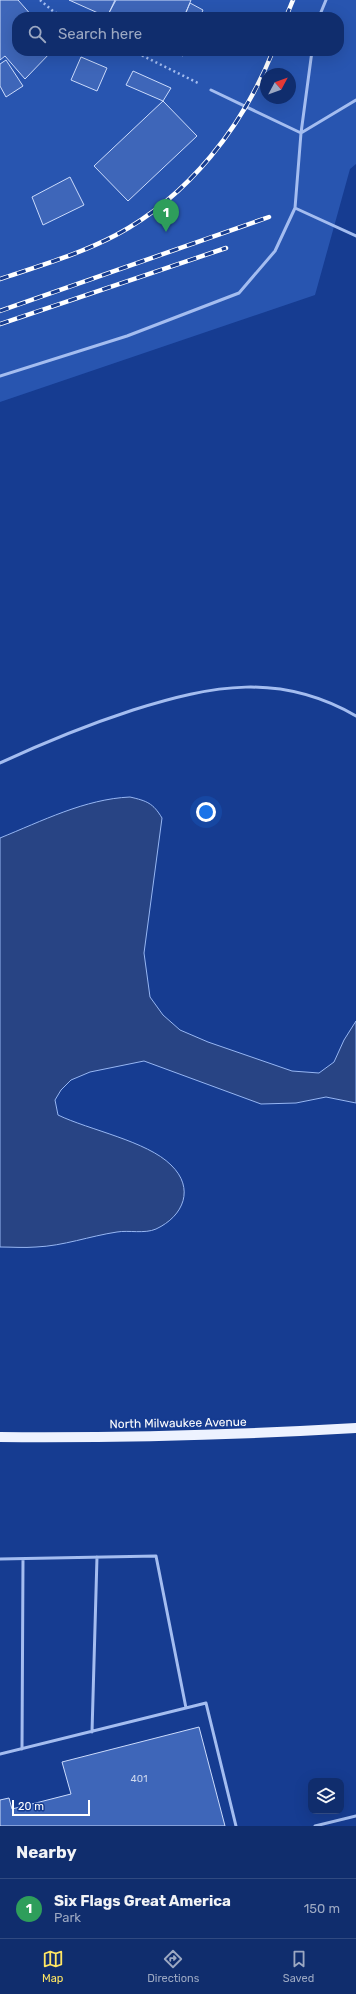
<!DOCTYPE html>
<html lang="en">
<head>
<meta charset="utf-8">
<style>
	body { margin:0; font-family:Rubik,sans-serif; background:#193572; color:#f1f3f6 }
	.controls { position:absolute; right:12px; bottom:12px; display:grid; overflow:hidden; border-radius:8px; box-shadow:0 4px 16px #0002 }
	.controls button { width:36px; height:36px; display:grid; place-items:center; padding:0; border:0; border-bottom:1px solid #304980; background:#102d6d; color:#f1f3f6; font:20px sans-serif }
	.compass { position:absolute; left:260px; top:68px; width:36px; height:36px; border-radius:50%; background:#102d6d; box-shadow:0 4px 16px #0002; rotate:49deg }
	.scale { position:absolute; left:12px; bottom:10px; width:78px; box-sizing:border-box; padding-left:4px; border:2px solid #fff; border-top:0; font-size:11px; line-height:14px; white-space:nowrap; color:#fff; -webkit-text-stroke:3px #163c91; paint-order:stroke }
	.you { position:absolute; left:206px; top:812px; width:14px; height:14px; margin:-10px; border:3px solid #fff; border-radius:50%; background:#1a73e8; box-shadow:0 0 0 6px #1a73e833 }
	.badge { display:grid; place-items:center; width:26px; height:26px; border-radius:50%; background:#ffe663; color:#fff; font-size:13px; font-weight:700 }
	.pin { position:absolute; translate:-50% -33px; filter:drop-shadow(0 1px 2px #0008) }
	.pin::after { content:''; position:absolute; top:21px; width:14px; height:12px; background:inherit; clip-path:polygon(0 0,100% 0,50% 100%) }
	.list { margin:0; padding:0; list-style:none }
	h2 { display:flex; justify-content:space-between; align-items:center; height:52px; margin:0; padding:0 16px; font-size:17px }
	h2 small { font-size:13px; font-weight:400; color:#9ca8c2 }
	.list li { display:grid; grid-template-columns:26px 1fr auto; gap:12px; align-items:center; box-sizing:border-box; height:60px; padding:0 16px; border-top:1px solid #304980 }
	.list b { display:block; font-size:15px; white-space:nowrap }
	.list p { margin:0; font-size:13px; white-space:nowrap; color:#9ca8c2 }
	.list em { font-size:13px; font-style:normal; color:#9ca8c2 }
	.icon { flex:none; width:22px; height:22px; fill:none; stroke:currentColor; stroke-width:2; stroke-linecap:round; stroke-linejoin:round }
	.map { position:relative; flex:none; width:356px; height:1826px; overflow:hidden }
	.search { position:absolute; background:#102d6d; box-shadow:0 4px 16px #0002; left:12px; right:12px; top:12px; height:44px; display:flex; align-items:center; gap:10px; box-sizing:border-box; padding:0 14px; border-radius:16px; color:#9ca8c2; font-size:15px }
	.sheet { height:112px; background:#102d6d }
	nav { display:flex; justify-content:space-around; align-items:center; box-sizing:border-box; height:56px; border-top:1px solid #304980; background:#102d6d; font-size:11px; color:#9ca8c2 }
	nav a { display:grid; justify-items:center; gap:2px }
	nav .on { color:#ffe663 }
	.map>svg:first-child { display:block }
</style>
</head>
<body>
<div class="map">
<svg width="356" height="1826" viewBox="0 0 356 1826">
	<rect width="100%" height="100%" fill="#163c91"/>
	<!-- green -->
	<path fill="#2855b0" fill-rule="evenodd" d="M 0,0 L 356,0 L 356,164 L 350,169 L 315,295 L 0,402 ZM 17,17 L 339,17 L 339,51 L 17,51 ZM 266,74 L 290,74 L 290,98 L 266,98 Z"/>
	<!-- water -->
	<path fill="#284484" stroke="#96b6f3" d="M 130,797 C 147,801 153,803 162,818 L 144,953 L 150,997 L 163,1015 L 180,1030 L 208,1042 L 292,1071 L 319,1073 L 334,1062 L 344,1040 L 356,1021 L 356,1103 L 326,1097 L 296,1103 L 261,1104 L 144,1061 L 90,1072 L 71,1080 L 61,1090 L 55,1100 L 58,1115 C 89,1130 147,1141 171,1165 C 195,1188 184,1216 156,1229 C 145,1234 128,1230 117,1232 C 90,1236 63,1246 36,1247 C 24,1248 12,1247 0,1247 L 0,838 C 42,821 85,799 130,797 Z"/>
	<!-- building -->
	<path fill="#3e66b9" stroke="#cbdbfc" d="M 0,0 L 18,0 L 33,17 L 17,17 L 17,51 L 52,51 L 25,79 L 5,56 L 0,60 Z
		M 69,0 L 115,0 L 107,17 Z
		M 116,0 L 191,0 L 184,17 L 118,17 L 109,13 Z
		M 190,3 L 203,10 L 200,17 L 184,17 Z
		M 171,51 L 185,51 L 183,56 Z
		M 81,57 L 107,68 L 97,91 L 71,80 Z
		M 6,60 L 23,86 L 6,97 L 0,86 L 0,64 Z
		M 133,71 L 171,88 L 163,101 L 126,85 Z
		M 163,101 L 197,136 L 128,201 L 94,166 Z
		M 70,177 L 84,205 L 43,225 L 32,197 Z
		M 199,1727 L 225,1826 L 0,1826 L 0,1800 L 9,1798 L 12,1809 L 71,1794 L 62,1762 Z"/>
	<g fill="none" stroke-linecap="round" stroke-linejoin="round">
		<!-- path -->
		<path stroke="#a4bdf0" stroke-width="2.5" stroke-dasharray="2 3" stroke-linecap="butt" d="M 40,0 L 54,12 L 65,17
			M 133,51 L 198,83"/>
		<!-- service -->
		<path stroke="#a4bdf0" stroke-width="3" d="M 319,17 L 326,0
			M 211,90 L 301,133 L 356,100
			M 295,208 L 356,236
			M 0,376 L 127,336 L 239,293 L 275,251 L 295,208 L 301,133 L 312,51
			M 0,763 C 43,743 87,725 133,710 C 212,685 280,672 356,716
			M 0,1559 L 156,1556 L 186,1708
			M 92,1732 L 97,1557
			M 22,1749 L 23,1559
			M 0,1754 L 206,1703 L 236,1826
			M 315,1826 L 356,1816"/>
		<!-- primary -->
		<path stroke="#edf2ff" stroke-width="10" d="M 0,1437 C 119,1438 237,1435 356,1428"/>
		<!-- rail casing -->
		<g stroke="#fff" stroke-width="4.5">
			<path id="rail" d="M 286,17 L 293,0
				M 0,279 C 39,266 80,254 116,235 C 189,196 243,126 273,51
				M 0,311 L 269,217
				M 0,324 L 226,248"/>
		</g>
		<!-- rail -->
		<use href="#rail" stroke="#163c91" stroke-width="3" stroke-dasharray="9" stroke-linecap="butt"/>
	</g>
	<g text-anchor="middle" stroke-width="3.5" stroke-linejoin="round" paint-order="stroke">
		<!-- number labels -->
		<g font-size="10" fill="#cfd9ee">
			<text x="139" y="1782">401</text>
		</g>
		<!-- street labels -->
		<g font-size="12" fill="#fff" stroke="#163c91">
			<text transform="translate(178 1423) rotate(-1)" y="4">North Milwaukee Avenue</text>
		</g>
	</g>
</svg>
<div class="controls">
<button><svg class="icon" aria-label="layers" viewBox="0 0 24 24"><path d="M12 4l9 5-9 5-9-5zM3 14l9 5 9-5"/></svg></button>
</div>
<svg class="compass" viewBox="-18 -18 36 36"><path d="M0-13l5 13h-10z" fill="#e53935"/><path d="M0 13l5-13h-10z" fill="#9ca8c2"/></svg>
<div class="scale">20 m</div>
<div class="you"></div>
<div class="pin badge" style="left:166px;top:232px;background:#2e9e5b">1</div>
<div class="search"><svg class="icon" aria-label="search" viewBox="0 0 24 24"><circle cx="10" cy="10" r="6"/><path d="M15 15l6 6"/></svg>Search here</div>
</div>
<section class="sheet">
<h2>Nearby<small></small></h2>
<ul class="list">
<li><span class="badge" style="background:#2e9e5b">1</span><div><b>Six Flags Great America</b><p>Park</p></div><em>150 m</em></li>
</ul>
</section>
<nav>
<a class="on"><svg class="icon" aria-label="map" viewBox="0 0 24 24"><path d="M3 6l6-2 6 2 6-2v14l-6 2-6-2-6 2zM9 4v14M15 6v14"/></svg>Map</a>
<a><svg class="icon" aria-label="directions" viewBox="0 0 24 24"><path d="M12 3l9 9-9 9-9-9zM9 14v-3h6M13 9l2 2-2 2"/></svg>Directions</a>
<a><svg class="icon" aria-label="saved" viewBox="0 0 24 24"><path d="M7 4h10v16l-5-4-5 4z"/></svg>Saved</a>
</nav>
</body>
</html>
